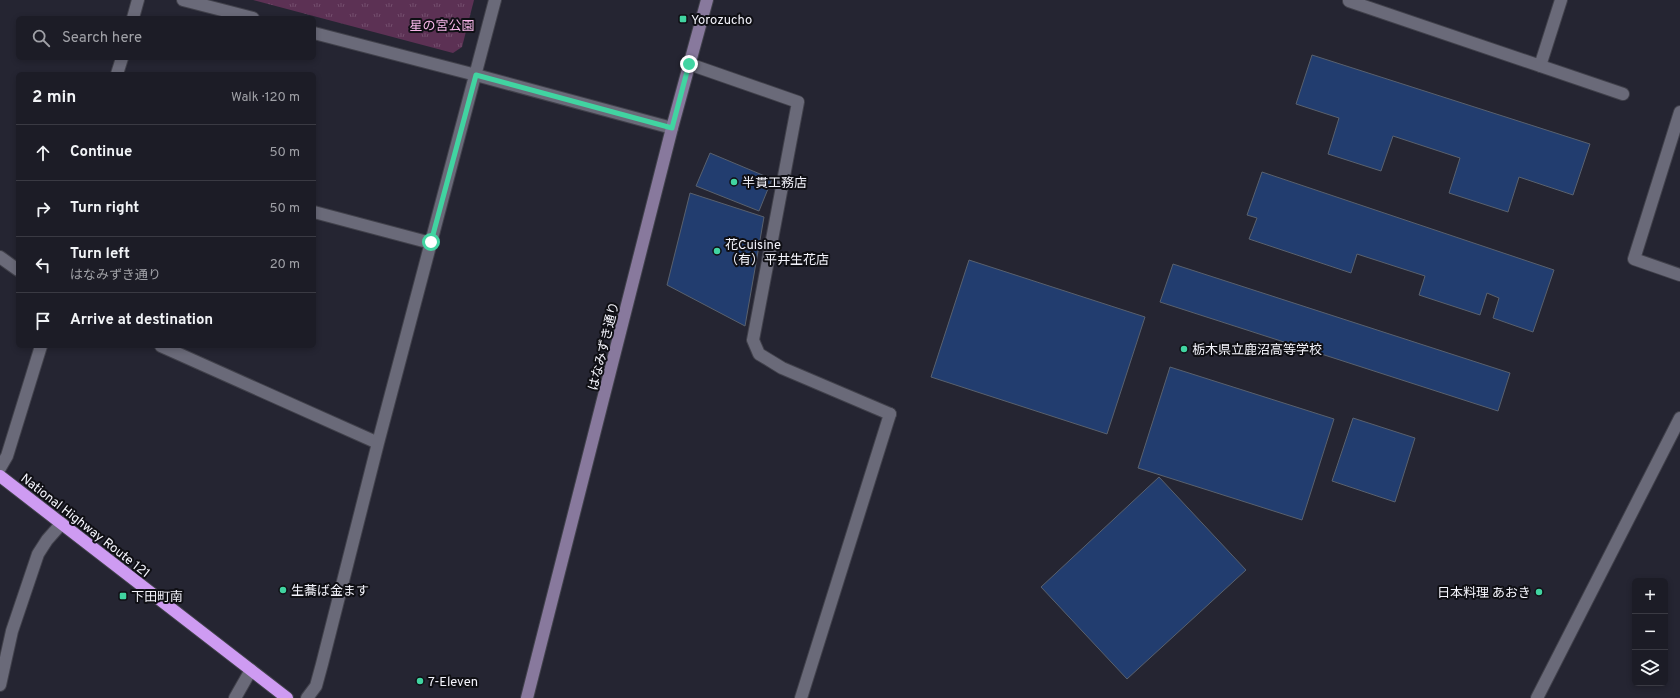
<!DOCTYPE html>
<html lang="en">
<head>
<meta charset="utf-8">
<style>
	body { margin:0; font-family:Overpass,"Noto Sans JP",sans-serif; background:#292932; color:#f1f3f6 }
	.controls { position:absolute; right:12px; bottom:12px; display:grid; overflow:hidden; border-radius:6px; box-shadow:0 2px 6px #0003 }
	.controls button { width:36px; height:36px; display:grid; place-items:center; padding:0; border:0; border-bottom:1px solid #3a3a43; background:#1c1c26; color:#f1f3f6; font:20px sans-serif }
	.stop { position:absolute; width:12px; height:12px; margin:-9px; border:3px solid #41d4a1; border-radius:50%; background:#fff }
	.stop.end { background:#41d4a1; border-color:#fff; box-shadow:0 1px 4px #0008 }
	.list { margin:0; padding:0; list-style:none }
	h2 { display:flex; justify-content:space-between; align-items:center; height:52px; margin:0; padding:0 16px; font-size:17px }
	h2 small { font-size:13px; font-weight:400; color:#a0a1a7 }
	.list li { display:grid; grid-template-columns:26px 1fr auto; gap:12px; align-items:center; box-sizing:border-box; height:56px; padding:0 16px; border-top:1px solid #3a3a43 }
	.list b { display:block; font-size:15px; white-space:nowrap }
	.list p { margin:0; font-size:13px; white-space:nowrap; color:#a0a1a7 }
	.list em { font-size:13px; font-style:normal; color:#a0a1a7 }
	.icon { flex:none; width:22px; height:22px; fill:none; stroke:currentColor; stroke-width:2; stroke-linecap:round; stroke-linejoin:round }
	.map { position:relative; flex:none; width:1680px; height:698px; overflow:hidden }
	.search { position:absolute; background:#1c1c26; box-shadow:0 2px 6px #0003; left:16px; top:16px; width:300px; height:44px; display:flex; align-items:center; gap:10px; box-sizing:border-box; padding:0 14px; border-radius:6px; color:#a0a1a7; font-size:15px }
	.panel { position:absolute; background:#1c1c26; box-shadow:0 2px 6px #0003; left:16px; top:72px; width:300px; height:276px; border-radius:6px }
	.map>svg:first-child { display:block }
</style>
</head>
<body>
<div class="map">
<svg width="1680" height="698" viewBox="0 0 1680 698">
	<defs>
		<pattern id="park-tufts" width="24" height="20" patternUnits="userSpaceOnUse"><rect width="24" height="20" fill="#5c3154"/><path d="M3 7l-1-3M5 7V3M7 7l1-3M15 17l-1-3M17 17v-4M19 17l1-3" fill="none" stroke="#744f6e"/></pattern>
	</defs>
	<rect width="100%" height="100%" fill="#252532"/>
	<!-- park -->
	<path fill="url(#park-tufts)" d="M 253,0 L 474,0 L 462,47 L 453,53 Z"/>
	<!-- building -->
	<path fill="#223d6f" stroke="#59616e" d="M 1312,55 L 1590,144 L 1573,195 L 1519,177 L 1508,212 L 1449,193 L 1460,158 L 1393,136 L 1381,171 L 1328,154 L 1339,118 L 1296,104 Z
		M 710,153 L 772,179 L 759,211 L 696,186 Z
		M 1262,172 L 1554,270 L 1533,332 L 1493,318 L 1499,298 L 1487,293 L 1480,315 L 1419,295 L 1425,276 L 1357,254 L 1351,273 L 1249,239 L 1257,218 L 1247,215 Z
		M 690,193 L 764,217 L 745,326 L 667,285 Z
		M 969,260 L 1145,317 L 1107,434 L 931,377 Z
		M 1173,264 L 1510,373 L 1498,411 L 1160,302 Z
		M 1170,367 L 1334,419 L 1302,520 L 1138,468 Z
		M 1353,418 L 1415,438 L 1395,502 L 1332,481 Z
		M 1159,477 L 1246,570 L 1127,679 L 1041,587 Z"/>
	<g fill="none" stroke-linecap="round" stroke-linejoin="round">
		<!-- lane casing -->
		<g stroke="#41414b" stroke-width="14">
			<path id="lane" d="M 1349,1 L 1623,94
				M 1540,66 L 1561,0
				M 0,685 L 12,631 L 38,554 L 47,540 L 62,523
				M 801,698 L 890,414"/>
		</g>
		<!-- street casing -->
		<g stroke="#41414b" stroke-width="14">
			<path id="street" d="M 183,0 L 253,18
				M 133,18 L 138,0
				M 314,33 L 476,75 L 672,128
				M 689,64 L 798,102 L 753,340 L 759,354 L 782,368 L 890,414
				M 117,74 L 122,58
				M 1680,112 L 1634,259 L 1680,275
				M 314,212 L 431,243
				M 0,257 L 18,270
				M 161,346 L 378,443
				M 0,468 L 7,456 L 41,346
				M 235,698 L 251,670
				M 307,698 L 316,686 L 322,664 L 378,443 L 495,0
				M 1537,698 L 1680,418"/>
		</g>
		<!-- secondary casing -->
		<g stroke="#41414b" stroke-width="14">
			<path id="secondary" d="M 527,698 L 672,128 L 707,0"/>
		</g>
		<!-- highway casing -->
		<g stroke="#41414b" stroke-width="14">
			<path id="highway" d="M 0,476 L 287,698"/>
		</g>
		<!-- lane -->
		<use href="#lane" stroke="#6a6a79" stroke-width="12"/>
		<!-- street -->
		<use href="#street" stroke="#6a6a79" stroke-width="12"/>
		<!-- secondary -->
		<use href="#secondary" stroke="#88799d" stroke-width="12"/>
		<!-- highway -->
		<use href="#highway" stroke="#ce9bf2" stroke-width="12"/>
	</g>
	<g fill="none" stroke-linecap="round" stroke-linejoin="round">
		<!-- route -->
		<path stroke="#41d4a1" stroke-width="5" d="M 431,242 L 476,75 L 672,128 L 689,64"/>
	</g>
	<!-- markers -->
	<g fill="#41d4a1" stroke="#0f0f14" stroke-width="1.5">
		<rect x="679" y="15" width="8" height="8" rx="2"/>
		<circle cx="734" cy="182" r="4"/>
		<circle cx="717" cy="251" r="4"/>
		<circle cx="1184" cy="349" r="4"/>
		<circle cx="283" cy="590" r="4"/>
		<circle cx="1539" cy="592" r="4"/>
		<rect x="119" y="592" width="8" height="8" rx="2"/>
		<circle cx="420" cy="681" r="4"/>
	</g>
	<g text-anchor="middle" stroke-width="4" stroke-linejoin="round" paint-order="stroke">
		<!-- poi labels -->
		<g font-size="13" fill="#f4f4fc" stroke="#0f0f14" text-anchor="start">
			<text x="691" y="24">Yorozucho</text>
			<text x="742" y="187">半貫工務店</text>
			<text x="725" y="249">花Cuisine<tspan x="725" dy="15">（有）平井生花店</tspan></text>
			<text x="1192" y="354">栃木県立鹿沼高等学校</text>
			<text x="291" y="595">生蕎ば金ます</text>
			<text x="1531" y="597" text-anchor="end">日本料理 あおき</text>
			<text x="131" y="601">下田町南</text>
			<text x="428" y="686">7-Eleven</text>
		</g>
		<!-- park labels -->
		<g font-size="13" fill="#f7b7e9" stroke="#0f0f14">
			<text x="442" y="30">星の宮公園</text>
		</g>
		<!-- street labels -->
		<g font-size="13" fill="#f4f4fc" stroke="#0f0f14">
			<text transform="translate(603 346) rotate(-76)" y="5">はなみずき通り</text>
			<text transform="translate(86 525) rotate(38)" y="5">National Highway Route 121</text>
		</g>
	</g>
</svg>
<div class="controls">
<button>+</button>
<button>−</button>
<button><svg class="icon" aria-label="layers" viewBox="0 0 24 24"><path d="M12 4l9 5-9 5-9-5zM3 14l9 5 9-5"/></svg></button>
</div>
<div class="stop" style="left:431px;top:242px"></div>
<div class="stop end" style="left:689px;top:64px"></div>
<div class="search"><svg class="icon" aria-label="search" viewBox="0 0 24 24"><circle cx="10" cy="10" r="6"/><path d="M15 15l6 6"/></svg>Search here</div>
<section class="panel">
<h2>2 min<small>Walk · 120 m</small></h2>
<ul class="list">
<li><svg class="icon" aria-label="ahead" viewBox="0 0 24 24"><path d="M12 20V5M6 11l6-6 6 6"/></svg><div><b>Continue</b></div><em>50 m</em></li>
<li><svg class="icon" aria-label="right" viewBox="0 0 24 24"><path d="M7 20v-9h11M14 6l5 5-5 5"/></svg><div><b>Turn right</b></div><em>50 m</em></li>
<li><svg class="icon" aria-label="left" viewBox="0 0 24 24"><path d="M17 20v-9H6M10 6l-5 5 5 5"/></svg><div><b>Turn left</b><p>はなみずき通り</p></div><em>20 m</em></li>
<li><svg class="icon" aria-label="arrive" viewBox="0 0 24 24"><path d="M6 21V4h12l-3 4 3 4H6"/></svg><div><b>Arrive at destination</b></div></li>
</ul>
</section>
</div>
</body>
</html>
